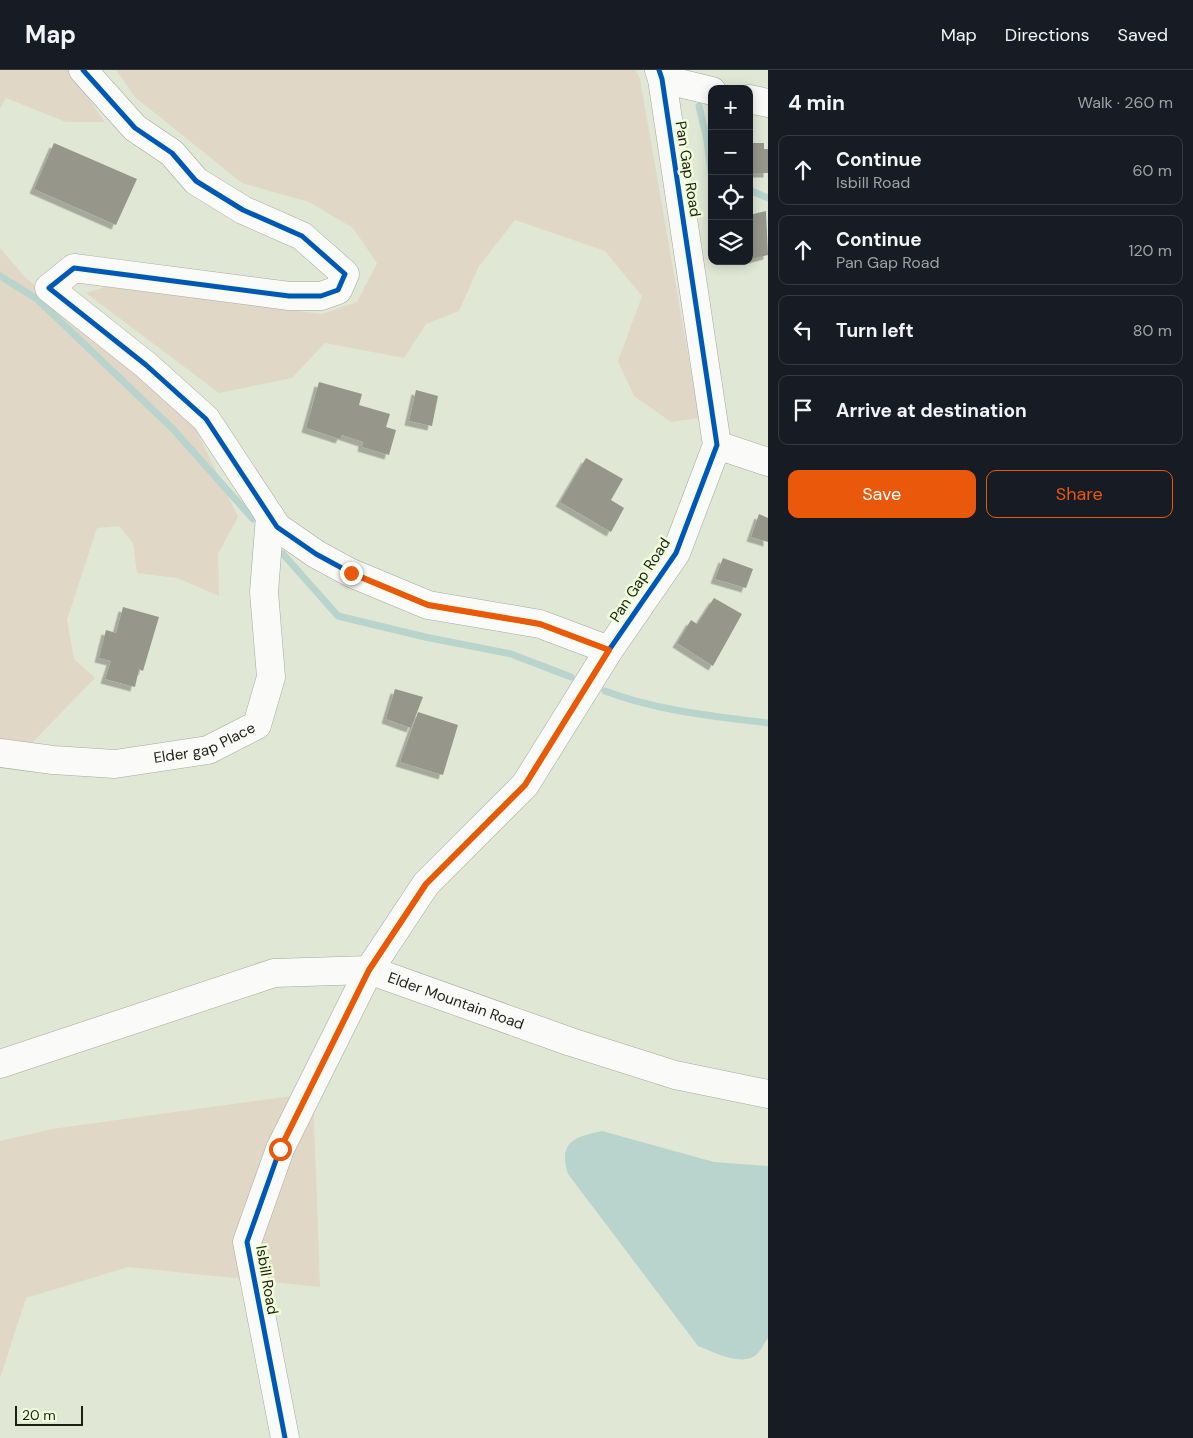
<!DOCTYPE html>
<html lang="en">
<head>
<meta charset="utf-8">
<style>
	body { margin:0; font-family:"DM Sans",sans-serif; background:#20242c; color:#f1f3f6 }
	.controls { position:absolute; right:15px; top:15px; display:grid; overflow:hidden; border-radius:10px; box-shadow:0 2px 12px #0003 }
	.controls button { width:45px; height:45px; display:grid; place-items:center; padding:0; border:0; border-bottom:1px solid #363941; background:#171b24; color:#f1f3f6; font:25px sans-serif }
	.scale { position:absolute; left:15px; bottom:12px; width:68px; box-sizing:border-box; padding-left:5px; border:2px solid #1d2114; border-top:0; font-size:14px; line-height:18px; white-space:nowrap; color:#1d2114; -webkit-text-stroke:4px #f1fdda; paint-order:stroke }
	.stop { position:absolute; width:15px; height:15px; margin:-11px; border:4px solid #ea580c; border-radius:50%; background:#fff }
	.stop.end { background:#ea580c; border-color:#fff; box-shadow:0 1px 5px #0008 }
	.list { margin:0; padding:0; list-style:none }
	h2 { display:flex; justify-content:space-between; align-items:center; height:65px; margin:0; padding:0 20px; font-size:21px }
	h2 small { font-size:16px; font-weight:400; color:#9ea1a6 }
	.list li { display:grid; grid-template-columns:32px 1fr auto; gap:15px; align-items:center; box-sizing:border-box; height:70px; margin:0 10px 10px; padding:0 10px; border:1px solid #363941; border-radius:10px }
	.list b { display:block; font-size:19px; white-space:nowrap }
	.list p { margin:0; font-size:16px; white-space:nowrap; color:#9ea1a6 }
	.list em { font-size:16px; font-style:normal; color:#9ea1a6 }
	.actions { display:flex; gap:10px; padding:15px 20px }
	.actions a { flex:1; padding:11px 0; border:1px solid #ea580c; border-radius:10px; text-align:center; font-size:18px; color:#ea580c }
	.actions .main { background:#ea580c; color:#fff }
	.icon { flex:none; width:28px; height:28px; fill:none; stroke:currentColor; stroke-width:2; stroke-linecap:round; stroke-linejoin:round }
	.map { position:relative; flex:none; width:768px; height:1368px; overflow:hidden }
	header { display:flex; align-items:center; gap:30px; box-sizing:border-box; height:70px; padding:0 25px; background:#171b24; border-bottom:1px solid #363941 }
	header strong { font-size:24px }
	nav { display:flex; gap:28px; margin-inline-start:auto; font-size:18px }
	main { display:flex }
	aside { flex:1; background:#171b24 }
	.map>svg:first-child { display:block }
</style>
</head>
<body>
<header>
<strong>Map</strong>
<nav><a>Map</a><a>Directions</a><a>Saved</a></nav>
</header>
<main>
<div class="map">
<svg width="768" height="1368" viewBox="0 0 768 1368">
	<defs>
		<filter id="shadow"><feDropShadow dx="-4.5" dy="4.5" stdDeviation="0" flood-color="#0004"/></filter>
	</defs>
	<rect width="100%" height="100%" fill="#e1e7d5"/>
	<!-- green -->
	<path fill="#e0d7c7" d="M 0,0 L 68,0 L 105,52 L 66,52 L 6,28 L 0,38 Z
		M 116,0 L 636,0 L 640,9 L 699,348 L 671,352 L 634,326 L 618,291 L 642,226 L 605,181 L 515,150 L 479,196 L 459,241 L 426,254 L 404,288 L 325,273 L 292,308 L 219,323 L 86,223 L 105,217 L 322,244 L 357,232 L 377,193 L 353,158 L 309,132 L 242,113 L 135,27 Z
		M 0,178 L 25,207 L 187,341 L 238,447 L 218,484 L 219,526 L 177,508 L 137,503 L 133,473 L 119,456 L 97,458 L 67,550 L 74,589 L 95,608 L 30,675 L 0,669 Z
		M 313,1023 L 320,1217 L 128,1197 L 26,1228 L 0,1308 L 0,1071 L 52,1059 Z"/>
	<!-- water -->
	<path fill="#b8d4cc" d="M 602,1061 L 714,1092 L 768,1096 L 768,1268 C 764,1273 761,1281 756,1285 C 741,1297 714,1282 698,1276 L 568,1104 C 558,1072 574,1067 602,1061 Z"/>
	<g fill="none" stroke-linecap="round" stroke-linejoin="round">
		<!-- stream -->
		<path stroke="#b8d4cc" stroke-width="7" d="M 699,36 L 707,70 L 712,110
			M 749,120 L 768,128
			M 0,206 L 37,229 L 173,359 L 253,449
			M 283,484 L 338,546 L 425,567 L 511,584 L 571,607
			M 605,621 C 658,641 713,646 768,653"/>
	</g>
	<!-- building -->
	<path fill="#96978a" filter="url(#shadow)" d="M 54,73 L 137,109 L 116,155 L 34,119 Z
		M 749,73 L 764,73 L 764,79 L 768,79 L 768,103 L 749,103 Z
		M 766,141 L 768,185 L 753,189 L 751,178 L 749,179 L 749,145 Z
		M 319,312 L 362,324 L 359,335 L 390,344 L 386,357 L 396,360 L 389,385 L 362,377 L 363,372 L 342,365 L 340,369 L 306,358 Z
		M 416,320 L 438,326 L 432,356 L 409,351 Z
		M 586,388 L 623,409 L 611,430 L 624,438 L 611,462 L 560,432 Z
		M 759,444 L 768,448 L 768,472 L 751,467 Z
		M 723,488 L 753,499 L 746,518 L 715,509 Z
		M 714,528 L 742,544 L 713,596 L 677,573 L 691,550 L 697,554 Z
		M 123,537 L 159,547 L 143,601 L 139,599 L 135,617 L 105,609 L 111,591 L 99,588 L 106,560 L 116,563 Z
		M 395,619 L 423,627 L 411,658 L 386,649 Z
		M 418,642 L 458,655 L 443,705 L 400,692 Z"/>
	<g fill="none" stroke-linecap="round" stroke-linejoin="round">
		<!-- minor casing -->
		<g stroke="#a4a99b" stroke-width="29">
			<g id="minor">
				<path d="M 83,0 L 135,58 L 172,83 L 196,111 L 243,140 L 302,166 L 345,204 L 338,220 L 321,226 L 289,226 L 74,198 L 49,218 L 146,295 L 206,349 L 277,457 L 316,484 L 351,503 L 428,535 L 540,554 L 609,580"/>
				<path d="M 662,9 L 712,21"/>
				<path d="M 749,29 L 768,33"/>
				<path d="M 717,375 L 768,392"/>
				<path id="s1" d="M 0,683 L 53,690 L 115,694 L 208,680 L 257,655 L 271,607 L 264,522 L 270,446"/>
				<path id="s2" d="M 0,994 L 274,903 L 369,900 L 571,972 L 675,1005 L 768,1024"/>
				<path d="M 285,1368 L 247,1172 L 280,1079 L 369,900 L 426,814 L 525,715 L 609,580 L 676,483 L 717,375 L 662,9 L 659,0"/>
			</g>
		</g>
		<!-- minor -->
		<use href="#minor" stroke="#fafbf9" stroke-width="28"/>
		<!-- cycleway casing -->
		<g stroke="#f1fdda" stroke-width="8">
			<path id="cycleway" d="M 83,0 L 135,58 L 172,83 L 196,111 L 243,140 L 302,166 L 345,204 L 338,220 L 321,226 L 289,226 L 74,198 L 49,218 L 146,295 L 206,349 L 277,457 L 316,484 L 351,503 L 428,535 L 540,554 L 609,580
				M 285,1368 L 247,1172 L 280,1079 L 369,900 L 426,814 L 525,715 L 609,580 L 676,483 L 717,375 L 662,9 L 659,0"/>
		</g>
		<!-- cycleway -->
		<use href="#cycleway" stroke="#0057b8" stroke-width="5"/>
	</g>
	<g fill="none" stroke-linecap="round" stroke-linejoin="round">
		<!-- route -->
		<path stroke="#ea580c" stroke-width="6" d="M 280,1079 L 369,900 L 426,814 L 525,715 L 609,580 L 540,554 L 428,535 L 351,503"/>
	</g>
	<g text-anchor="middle" stroke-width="5" stroke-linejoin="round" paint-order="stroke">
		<!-- street labels -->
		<g font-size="15" fill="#1d2114" stroke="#f1fdda">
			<text transform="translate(688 99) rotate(81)" y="5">Pan Gap Road</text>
			<text transform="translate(640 510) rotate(-57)" y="5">Pan Gap Road</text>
			<text dy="5" stroke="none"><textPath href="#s1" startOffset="208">Elder gap Place</textPath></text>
			<text dy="5" stroke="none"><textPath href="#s2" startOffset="476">Elder Mountain Road</textPath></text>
			<text transform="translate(267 1210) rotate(80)" y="5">Isbill Road</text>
		</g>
	</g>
</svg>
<div class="controls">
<button>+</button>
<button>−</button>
<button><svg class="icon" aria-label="locate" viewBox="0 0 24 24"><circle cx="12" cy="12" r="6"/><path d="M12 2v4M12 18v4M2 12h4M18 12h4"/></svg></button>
<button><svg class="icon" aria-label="layers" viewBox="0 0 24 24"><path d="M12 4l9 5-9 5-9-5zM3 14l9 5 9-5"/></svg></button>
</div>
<div class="scale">20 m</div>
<div class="stop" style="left:280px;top:1079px"></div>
<div class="stop end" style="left:351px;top:503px"></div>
</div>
<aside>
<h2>4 min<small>Walk · 260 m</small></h2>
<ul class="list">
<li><svg class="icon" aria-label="ahead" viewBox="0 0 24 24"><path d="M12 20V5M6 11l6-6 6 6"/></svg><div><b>Continue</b><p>Isbill Road</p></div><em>60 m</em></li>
<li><svg class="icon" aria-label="ahead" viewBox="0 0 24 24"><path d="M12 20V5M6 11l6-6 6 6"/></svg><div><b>Continue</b><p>Pan Gap Road</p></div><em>120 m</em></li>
<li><svg class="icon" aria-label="left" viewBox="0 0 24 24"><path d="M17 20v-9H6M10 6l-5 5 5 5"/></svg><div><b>Turn left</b></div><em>80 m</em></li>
<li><svg class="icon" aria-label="arrive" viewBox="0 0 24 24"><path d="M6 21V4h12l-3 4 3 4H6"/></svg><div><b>Arrive at destination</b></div></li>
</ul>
<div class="actions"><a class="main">Save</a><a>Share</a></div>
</aside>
</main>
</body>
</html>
